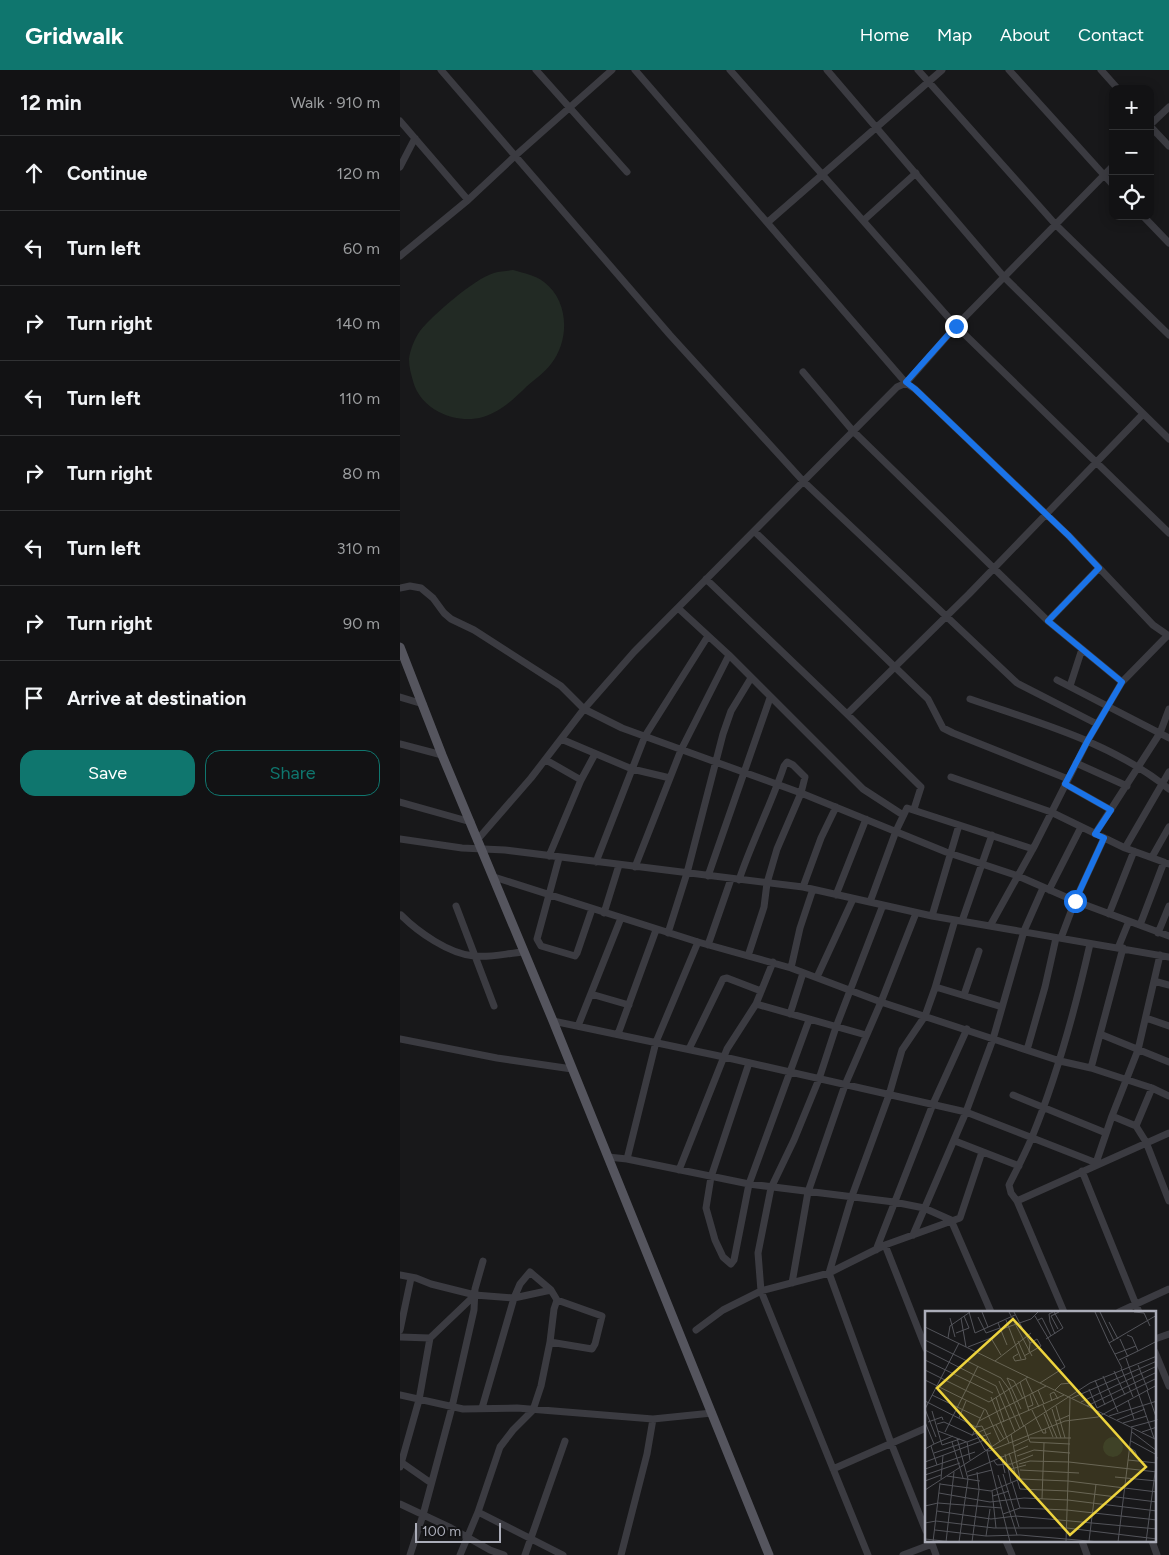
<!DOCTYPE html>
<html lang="en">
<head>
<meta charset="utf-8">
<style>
	body { margin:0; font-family:Figtree,sans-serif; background:#1f2022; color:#f1f3f6 }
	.controls { position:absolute; right:15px; top:15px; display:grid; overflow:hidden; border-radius:10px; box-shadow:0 2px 12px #0003 }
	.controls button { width:45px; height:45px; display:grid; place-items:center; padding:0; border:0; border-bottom:1px solid #313234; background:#121214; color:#f1f3f6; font:25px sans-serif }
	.scale { position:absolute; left:15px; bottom:12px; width:86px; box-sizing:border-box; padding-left:5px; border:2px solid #abadb9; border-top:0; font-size:14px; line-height:18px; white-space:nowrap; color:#abadb9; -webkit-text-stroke:4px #131315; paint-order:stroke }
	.stop { position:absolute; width:15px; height:15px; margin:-11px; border:4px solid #1a73e8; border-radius:50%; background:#fff }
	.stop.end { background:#1a73e8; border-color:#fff; box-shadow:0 1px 5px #0008 }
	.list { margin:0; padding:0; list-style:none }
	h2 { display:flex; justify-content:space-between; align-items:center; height:65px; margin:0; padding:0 20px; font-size:21px }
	h2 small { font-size:16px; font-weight:400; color:#9c9ea0 }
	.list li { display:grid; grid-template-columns:32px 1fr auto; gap:15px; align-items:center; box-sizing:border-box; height:75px; padding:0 20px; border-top:1px solid #313234 }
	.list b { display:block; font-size:19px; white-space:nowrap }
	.list em { font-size:16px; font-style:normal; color:#9c9ea0 }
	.actions { display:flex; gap:10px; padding:15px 20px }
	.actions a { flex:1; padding:11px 0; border:1px solid #0f766e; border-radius:15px; text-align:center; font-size:18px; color:#0f766e }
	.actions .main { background:#0f766e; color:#fff }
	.icon { flex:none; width:28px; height:28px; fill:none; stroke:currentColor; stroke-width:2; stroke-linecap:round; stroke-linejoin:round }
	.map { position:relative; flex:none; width:769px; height:1485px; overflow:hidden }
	header { display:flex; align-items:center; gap:30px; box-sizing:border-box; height:70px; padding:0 25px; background:#0f766e; color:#fff }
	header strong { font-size:24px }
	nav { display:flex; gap:28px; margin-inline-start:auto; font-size:18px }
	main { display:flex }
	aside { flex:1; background:#121214 }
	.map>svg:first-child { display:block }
</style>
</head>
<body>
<header>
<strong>Gridwalk</strong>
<nav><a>Home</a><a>Map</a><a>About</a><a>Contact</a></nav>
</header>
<main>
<aside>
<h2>12 min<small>Walk · 910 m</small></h2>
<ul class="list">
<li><svg class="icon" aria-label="ahead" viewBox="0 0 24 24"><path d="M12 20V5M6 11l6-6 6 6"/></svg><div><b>Continue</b></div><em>120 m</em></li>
<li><svg class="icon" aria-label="left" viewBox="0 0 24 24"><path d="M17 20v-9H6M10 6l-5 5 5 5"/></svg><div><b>Turn left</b></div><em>60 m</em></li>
<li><svg class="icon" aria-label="right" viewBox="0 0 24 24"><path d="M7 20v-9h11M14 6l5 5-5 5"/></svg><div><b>Turn right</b></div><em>140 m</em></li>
<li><svg class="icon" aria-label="left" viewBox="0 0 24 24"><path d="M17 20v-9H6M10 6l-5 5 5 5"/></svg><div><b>Turn left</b></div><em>110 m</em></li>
<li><svg class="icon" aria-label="right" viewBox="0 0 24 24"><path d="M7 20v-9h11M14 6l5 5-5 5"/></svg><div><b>Turn right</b></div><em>80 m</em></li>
<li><svg class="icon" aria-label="left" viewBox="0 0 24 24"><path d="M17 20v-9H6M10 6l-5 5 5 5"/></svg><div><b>Turn left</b></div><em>310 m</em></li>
<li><svg class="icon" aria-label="right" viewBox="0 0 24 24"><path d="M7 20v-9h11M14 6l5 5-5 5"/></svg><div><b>Turn right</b></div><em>90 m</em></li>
<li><svg class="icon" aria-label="arrive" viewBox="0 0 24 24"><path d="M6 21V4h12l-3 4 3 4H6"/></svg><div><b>Arrive at destination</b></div></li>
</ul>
<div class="actions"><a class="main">Save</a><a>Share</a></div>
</aside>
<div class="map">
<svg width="769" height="1485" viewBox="0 0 769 1485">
	<rect width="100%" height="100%" fill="#18181a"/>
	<!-- green -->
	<path fill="#222a24" d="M 113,200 C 123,203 135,205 144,212 C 169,231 170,270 151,294 C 145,302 134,310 126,317 C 114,329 100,342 83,347 C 69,351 52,349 39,342 C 27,336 16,324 13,311 C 11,304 9,297 9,289 C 10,280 15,268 20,261 C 34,244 74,209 94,203 C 100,201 107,201 113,200 Z"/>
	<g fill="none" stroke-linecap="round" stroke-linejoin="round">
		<!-- minor -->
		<path stroke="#3b3b41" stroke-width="7" d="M 41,0 L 270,265 L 403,411 L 617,613 L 697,654
			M 136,0 L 227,102
			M 235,0 L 506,313 L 556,256 L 713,96
			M 330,0 L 556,256 L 769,463
			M 427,0 L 604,207 L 769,369
			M 518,0 L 656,155 L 769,265
			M 609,0 L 713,115
			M 701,0 L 718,19
			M 0,51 L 68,130
			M 750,55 L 769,37
			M 750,56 L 769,76
			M 0,97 L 15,68
			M 743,146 L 769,173
			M 464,150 L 516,103
			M 368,152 L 542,0
			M 0,186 L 68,130 L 115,86 L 212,0
			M 403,302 L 453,361 L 648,551 L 722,612
			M 354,461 L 528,629 L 543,658 L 553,663 L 668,709
			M 306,509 L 447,644 L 521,717 L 514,739
			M 0,518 L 10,516 L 21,518 L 33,528 L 44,543 L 51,549 L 74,560 L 161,616 L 184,639 L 222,658 L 401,723 L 546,782 L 618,806 L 675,831 L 769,866
			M 278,538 L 329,585 L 463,719 L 503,745
			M 648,551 L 699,498
			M 657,610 L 769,668
			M 670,616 L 682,579
			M 0,627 L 23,634
			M 570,629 C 639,653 711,672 769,719
			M 447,644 L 569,524 L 743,344
			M 161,669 L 232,699 L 270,708
			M 0,674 L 42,685
			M 146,690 L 181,710
			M 676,693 L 727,716
			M 551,707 L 651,742 L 725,778 L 769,794
			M 665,714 L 711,740
			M 0,732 L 71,752
			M 695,764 L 760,663 L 769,639
			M 0,769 L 62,778 L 105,780 L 403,817 L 532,846 L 769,887
			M 78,769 L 131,708 L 184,639 L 234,582 L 497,317 L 506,313 L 515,319 L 669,466 L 753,555 L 769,566
			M 725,778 L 769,702
			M 149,786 L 181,710 L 195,684
			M 752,787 L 769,757
			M 159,788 L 137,869 L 141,876 L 175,886 L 177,883 L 192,839
			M 196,792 L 245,666 L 308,566
			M 235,797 L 281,680 L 329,585
			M 308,806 L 370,628
			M 94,807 L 298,872 L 391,898 L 481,932 L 660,991 L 691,998 L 752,1018 L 769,1026
			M 339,810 C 352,771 371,735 384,696 L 387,692 L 393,695 L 405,707 L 401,723 L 377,779 L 367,813 L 364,837 L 348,886
			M 403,817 L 421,768 L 436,737
			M 649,820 L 681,757
			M 436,825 L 466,749
			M 470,832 L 496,761 L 507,738 L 633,779
			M 56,836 L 94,936
			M 204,843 L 219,795
			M 709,844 L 734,781
			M 1,845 C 18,862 49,884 74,886 C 90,888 108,883 124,882
			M 532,846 L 559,755
			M 562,851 L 592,765
			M 740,855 L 764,792
			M 590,856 L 635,775 L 688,670 L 722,612 L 767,566
			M 268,863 L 287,803 L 323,664 L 331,641 L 351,608
			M 758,863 L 769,836
			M 661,868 L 675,831 L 704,768
			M 308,875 L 331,809
			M 718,878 L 729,851
			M 760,885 L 738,980 L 712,1046 L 736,1056 L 746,1072 L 769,1131
			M 391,898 L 400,858 L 413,819
			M 417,907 L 453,829
			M 754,911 L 769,915
			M 535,918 L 539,918 L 602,937
			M 191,924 L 229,935
			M 564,925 L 579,881
			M 356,934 L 466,965
			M 390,944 L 403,903
			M 746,948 L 769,956
			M 153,951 L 324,987 L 566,1042 L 699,1094
			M 178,956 L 221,848
			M 218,964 L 256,860
			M 700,964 L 769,992
			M 0,969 L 97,988 L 172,999
			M 289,979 L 323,909 L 327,908 L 361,921
			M 627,980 L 645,917 L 656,868
			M 349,993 L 311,1107 L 306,1138 L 315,1170 L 323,1187 L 331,1194 L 334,1190 L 349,1114 L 409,950
			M 691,998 L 723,878
			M 613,1025 L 706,1063
			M 736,1056 L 752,1018
			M 555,1071 L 619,1096
			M 208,1087 L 227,1089 L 349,1114 L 494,1132 L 524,1138 L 551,1150 L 591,1242
			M 227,1089 L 256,972 L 298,872
			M 696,1093 L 712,1046
			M 279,1100 L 327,979 L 356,934 L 373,892
			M 682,1101 L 739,1242
			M 617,1131 L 769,1063
			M 513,1165 L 566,1042 L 593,969 L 624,861 L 643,818
			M 485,1175 L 526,1279
			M 476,1180 L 533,1034 L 567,959
			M 0,1205 L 16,1208 L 31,1214 L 75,1225 L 114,1228 L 151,1220
			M 392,1213 L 408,1122 L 445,1015 L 481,932 L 516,843
			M 664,1242 L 617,1131 L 611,1123 L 609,1115 C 617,1099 625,1084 632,1067 C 658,1004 675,940 690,874
			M 719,1242 L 769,1219
			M 0,1260 L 11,1208
			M 296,1260 L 323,1240 L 361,1221 L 429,1203 L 485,1175 L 560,1148 L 582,1082
			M 0,1267 L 30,1268
			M 755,1269 L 769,1264
			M 755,1282 L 769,1316
			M 0,1325 L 63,1339 L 117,1338 L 253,1349 L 312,1343
			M 82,1338 L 114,1228 L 120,1214 L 130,1202 L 151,1220 L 157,1230 L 202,1246 L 195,1274 L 192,1279 L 150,1272
			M 1,1392 L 31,1413
			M 0,1397 L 19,1330 L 30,1268 L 75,1225
			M 433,1399 L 526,1358
			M 0,1434 L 51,1458 L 90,1480 L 104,1485
			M 78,1442 L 163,1485
			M 526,1461 L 491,1373 L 429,1203 L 452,1126 L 489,1025 L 502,980 L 525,946 L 535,918 L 555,850
			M 531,1471 L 536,1485
			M 606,1471 L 612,1485
			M 682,1471 L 687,1485
			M 752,1471 L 757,1485
			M 10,1485 L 23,1445 L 52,1337 L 74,1240 L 75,1219 L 83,1191
			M 60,1485 L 78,1442 L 100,1377 L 113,1360 L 133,1340 L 141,1316 L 150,1272 L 154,1239 L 157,1230
			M 125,1485 L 165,1371
			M 221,1485 L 247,1384 L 253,1349
			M 468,1485 L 361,1221 L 358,1183 L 371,1118 L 394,1070 L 419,1009 L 436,957 L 483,835
			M 503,1485 L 532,1474"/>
		<!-- major -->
		<path stroke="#55555e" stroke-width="9" d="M 0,577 L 42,685 L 153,951 L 369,1485"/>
	</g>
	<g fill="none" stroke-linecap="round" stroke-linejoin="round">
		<!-- route -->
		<path stroke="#1a73e8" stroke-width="6" d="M 556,256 L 506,312 L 515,319 L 669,466 L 699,498 L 648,551 L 722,612 L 688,670 L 665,714 L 711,740 L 695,764 L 704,768 L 675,831"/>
	</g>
	<!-- overview -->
	<g transform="translate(525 1241)">
		<rect width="231" height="231" fill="#18181a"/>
		<path d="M178 136a10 10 0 1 1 20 0a10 10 0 1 1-20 0Z" fill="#222a24"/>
		<path fill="none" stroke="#53545a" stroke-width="1" d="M 44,1 L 50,22 L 90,4M 57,1 L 63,16M 84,1 L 107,45M 89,1 L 105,32 L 104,41M 128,1 L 124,3 L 125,11 L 130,23M 170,1 L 184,32M 175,1 L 189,30M 209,1 L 219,2 L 225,15M 110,5 L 140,56 L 115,72M 53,6 L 61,22 L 75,17M 25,7 L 30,26M 36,7 L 41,36M 81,9 L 96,48M 113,9 L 117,7 L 126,25M 184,11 L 193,28M 73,12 L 82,34M 0,16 L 232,129M 133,18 L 126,5 L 134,1M 31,22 L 44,17 L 39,5M 23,27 L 25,15 L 45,1M 66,27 L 76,44M 121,28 L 138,17 L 129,1M 195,28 L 203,46M 0,29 L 76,67 L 84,78 L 99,116M 43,36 L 66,27 L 77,18 L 106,8 L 113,1M 0,39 L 71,75 L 90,121M 213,40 L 232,30M 93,43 L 88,46 L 90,50 L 101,48 L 93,30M 190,43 L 211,35M 99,45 L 116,35 L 112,28 L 105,32M 201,47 L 229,127M 0,49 L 68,82M 194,49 L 213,40 L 207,26 L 202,24M 70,50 L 106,22M 213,54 L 223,79M 196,57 L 208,86M 197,57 L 184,32 L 232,4M 0,59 L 64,91 L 103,66M 189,60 L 200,84M 178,65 L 193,101M 101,68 L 114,96M 0,69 L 61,99 L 75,131M 170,69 L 180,94M 74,70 L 95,118M 95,71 L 104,100M 164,78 L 172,97 L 232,67M 113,79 L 119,93M 130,79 L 136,73 L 146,72M 222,79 L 232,109M 7,84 L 55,107M 66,86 L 84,132M 71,86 L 79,111M 147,87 L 232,50M 203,89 L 209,108M 0,90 L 51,116 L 57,115 L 67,136M 127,90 L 125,83 L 129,81 L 133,88M 156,91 L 232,55M 118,94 L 132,127M 131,95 L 140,127M 162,95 L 232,61M 103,96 L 108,94 L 105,84M 0,98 L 34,32M 0,98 L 11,126M 96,98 L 82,67 L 89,70 L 98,88M 127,98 L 136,127M 107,99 L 118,122 L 121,122 L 120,118M 7,100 L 17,134 L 35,128M 119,103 L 128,126M 184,105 L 232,90M 34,107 L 41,90M 192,109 L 220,98M 54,110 L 121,75M 131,110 L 145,104M 0,111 L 9,133 L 0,138M 3,111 L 17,106 L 18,109M 198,112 L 222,105M 12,113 L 19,111 L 47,124 L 139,84M 71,114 L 79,128M 100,115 L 105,131 L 145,133M 206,116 L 232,109M 13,120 L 42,131 L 66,122M 20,121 L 53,55M 207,121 L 232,140M 217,121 L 232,116M 51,123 L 60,139 L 64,140 L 140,110 L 173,106 L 232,74M 86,123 L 95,168M 47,125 L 59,99M 32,127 L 43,168 L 34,231M 105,127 L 146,127M 206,130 L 232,144M 27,131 L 38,167M 42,131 L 45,149M 9,133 L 28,125M 6,135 L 12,154M 89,135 L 104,128M 205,137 L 210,140 L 214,150M 62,140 L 85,231M 9,142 L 41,131M 84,142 L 95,178 L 143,180 L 232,191M 80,143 L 86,171M 76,145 L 80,162M 92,145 L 109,139 L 145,142M 203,149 L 232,152M 69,150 L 72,154 L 86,153 L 108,144M 0,151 L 62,128M 94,153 L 105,150 L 144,151 L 232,161M 0,158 L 50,141M 86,158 L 101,154M 95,159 L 154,162M 42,161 L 103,135M 52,161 L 54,178M 78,163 L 94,216M 0,164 L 35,152M 73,164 L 92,224M 22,165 L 55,170M 43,165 L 67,159M 190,166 L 232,170M 16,168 L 18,144M 0,170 L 16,164M 87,171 L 95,197M 15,173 L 66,180 L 95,168 L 143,170 L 145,87M 0,179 L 165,72 L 232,45M 67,180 L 71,217M 14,182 L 65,191 L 99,187 L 143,189 L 232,200M 68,185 L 84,180M 117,188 L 119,132M 0,195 L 13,192 L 77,197M 12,200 L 66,208 L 91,205 L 232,218M 78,203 L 95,197 L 142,199 L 232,209M 0,212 L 11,210 L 69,217 L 142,217 L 232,228M 10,219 L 61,225 L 95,224 L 175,231M 61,225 L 65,198M 0,228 L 28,231M 164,230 L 171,173M 8,231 L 15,172M 21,231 L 29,161M 47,231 L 54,179M 141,231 L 143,170 L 232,181M 193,231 L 207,117M 221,231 L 232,146"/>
		<path fill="#edd33d" fill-opacity="0.15" stroke="#edd33d" stroke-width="2.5" d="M 88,8 L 221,156 L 145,224 L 12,77 Z"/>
		<rect width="231" height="231" fill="none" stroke="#abadb9" stroke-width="2.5"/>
	</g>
</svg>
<div class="controls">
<button>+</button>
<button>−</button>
<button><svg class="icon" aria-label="locate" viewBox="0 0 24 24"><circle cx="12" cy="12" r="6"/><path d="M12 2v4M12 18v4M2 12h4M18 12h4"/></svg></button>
</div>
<div class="scale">100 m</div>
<div class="stop" style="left:675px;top:831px"></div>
<div class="stop end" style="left:556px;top:256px"></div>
</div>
</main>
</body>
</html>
